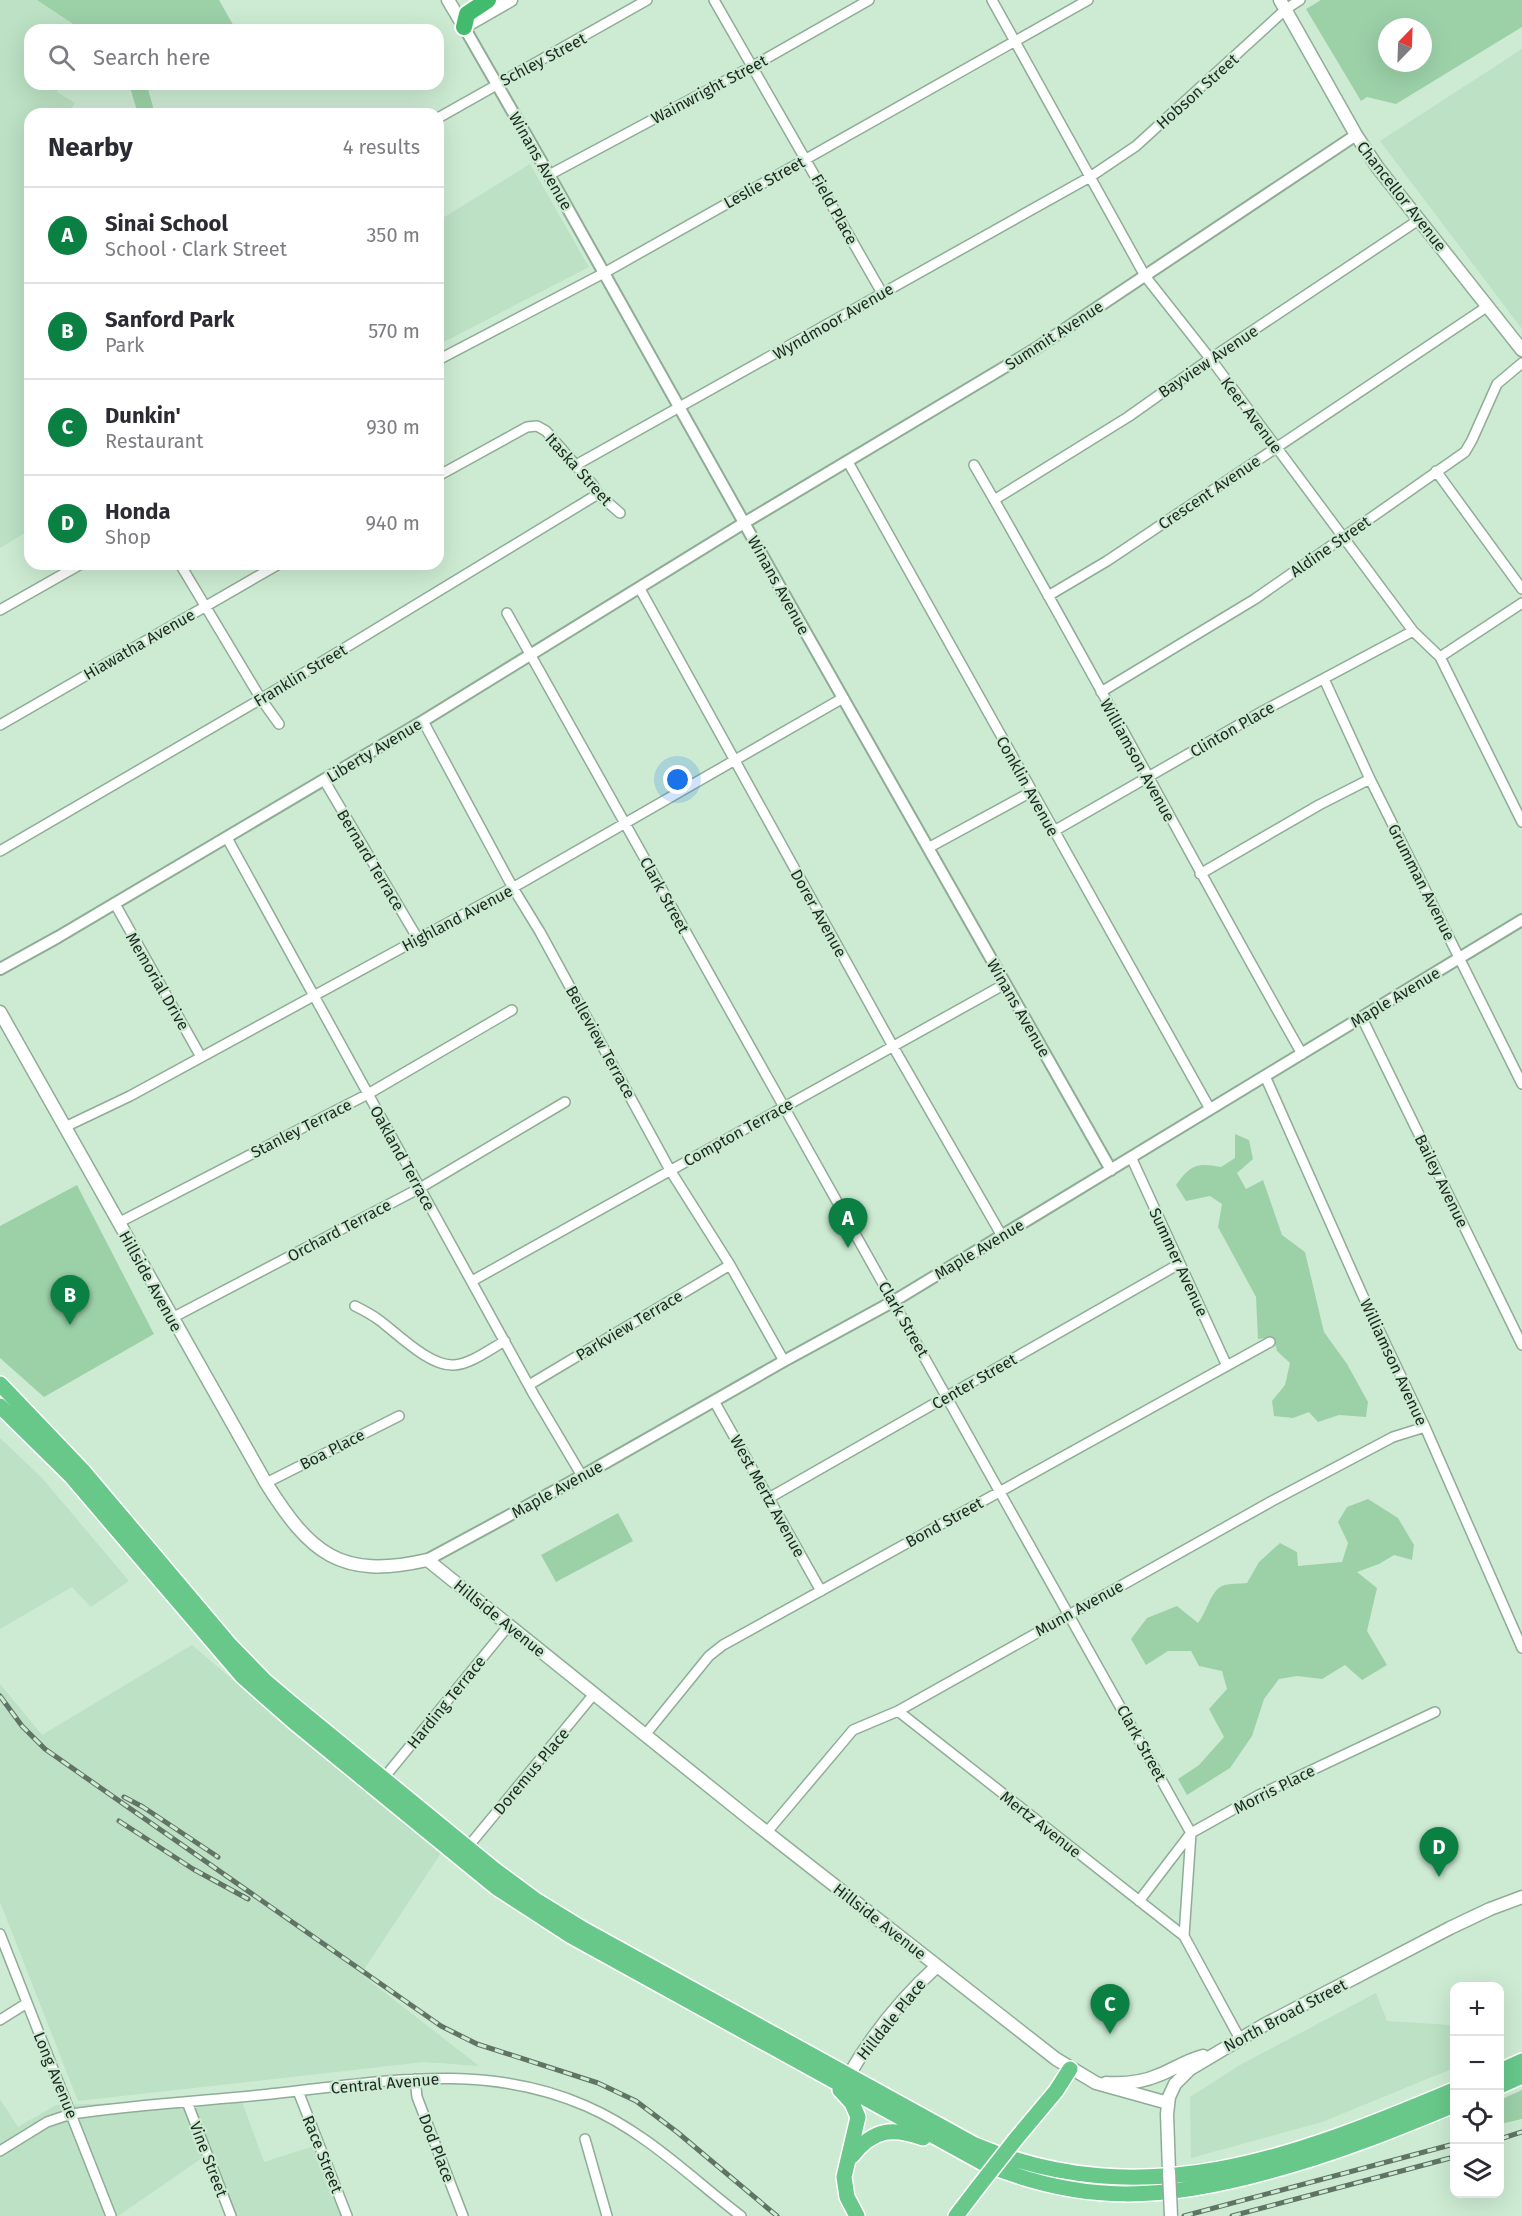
<!DOCTYPE html>
<html lang="en">
<head>
<meta charset="utf-8">
<style>
	body { margin:0; font-family:"Fira Sans",sans-serif; background:#f7f7f7; color:#2b2b33 }
	.controls { position:absolute; right:18px; bottom:18px; display:grid; overflow:hidden; border-radius:12px; box-shadow:0 6px 24px #0002 }
	.controls button { width:54px; height:54px; display:grid; place-items:center; padding:0; border:0; border-bottom:2px solid #e1e1e2; background:#fff; color:#2b2b33; font:30px sans-serif }
	.compass { position:absolute; left:1378px; top:18px; width:54px; height:54px; border-radius:50%; background:#fff; box-shadow:0 6px 24px #0002; rotate:23deg }
	.you { position:absolute; left:678px; top:780px; width:21px; height:21px; margin:-15px; border:4px solid #fff; border-radius:50%; background:#1a73e8; box-shadow:0 0 0 9px #1a73e833 }
	.badge { display:grid; place-items:center; width:39px; height:39px; border-radius:50%; background:#0b8043; color:#fff; font-size:20px; font-weight:700 }
	.pin { position:absolute; translate:-50% -50px; filter:drop-shadow(0 2px 3px #0008) }
	.pin::after { content:''; position:absolute; top:32px; width:21px; height:18px; background:inherit; clip-path:polygon(0 0,100% 0,50% 100%) }
	.list { margin:0; padding:0; list-style:none }
	h2 { display:flex; justify-content:space-between; align-items:center; height:78px; margin:0; padding:0 24px; font-size:26px }
	h2 small { font-size:20px; font-weight:400; color:#7c7c81 }
	.list li { display:grid; grid-template-columns:39px 1fr auto; gap:18px; align-items:center; box-sizing:border-box; height:96px; padding:0 24px; border-top:2px solid #e1e1e2 }
	.list b { display:block; font-size:22px; white-space:nowrap }
	.list p { margin:0; font-size:20px; white-space:nowrap; color:#7c7c81 }
	.list em { font-size:20px; font-style:normal; color:#7c7c81 }
	.icon { flex:none; width:33px; height:33px; fill:none; stroke:currentColor; stroke-width:2; stroke-linecap:round; stroke-linejoin:round }
	.map { position:relative; flex:none; width:1522px; height:2216px; overflow:hidden }
	.search { position:absolute; background:#fff; box-shadow:0 6px 24px #0002; left:24px; top:24px; width:420px; height:66px; display:flex; align-items:center; gap:15px; box-sizing:border-box; padding:0 21px; border-radius:18px; color:#7c7c81; font-size:22px }
	.panel { position:absolute; background:#fff; box-shadow:0 6px 24px #0002; left:24px; top:108px; width:420px; height:462px; border-radius:18px }
	.map>svg:first-child { display:block }
</style>
</head>
<body>
<div class="map">
<svg width="1522" height="2216" viewBox="0 0 1522 2216">
	<rect width="100%" height="100%" fill="#cdebd3"/>
	<!-- built -->
	<path fill="#bce1c4" d="M 0,0 L 37,0 L 82,30 L 30,30 L 30,84 L 61,84 L 57,92 L 75,103 L 68,114 L 30,114 L 30,530 L 0,548 Z
		M 1522,49 L 1522,329 L 1380,141 Z
		M 530,164 L 589,267 L 438,345 L 438,221 Z
		M 0,1438 L 42,1478 L 129,1581 L 91,1607 L 72,1587 L 0,1629 Z
		M 192,1645 L 318,1753 L 441,1853 L 361,1974 L 479,2066 L 424,2062 L 78,2101 L 0,1902 L 0,1684 L 42,1735 Z
		M 1376,1993 L 1387,2021 L 1451,2025 L 1454,2033 L 1454,2068 L 1322,2122 L 1191,2158 L 1190,2097 L 1240,2065 Z
		M 0,2099 L 18,2127 L 56,2105 L 241,2099 L 264,2162 L 314,2146 L 344,2216 L 226,2216 L 202,2158 L 118,2216 L 0,2216 Z"/>
	<!-- green -->
	<path fill="#9cd1a8" fill-rule="evenodd" d="M 37,0 L 219,0 L 236,30 L 82,30 Z
		M 1321,0 L 1522,0 L 1522,27 L 1396,104 L 1367,97 L 1361,101 L 1306,9 ZM 1387,27 L 1423,27 L 1423,63 L 1387,63 Z
		M 129,84 L 169,84 L 148,89 L 155,114 L 138,114 Z
		M 1235,1134 L 1249,1140 L 1253,1159 L 1237,1173 L 1246,1189 L 1263,1180 L 1282,1235 L 1305,1252 L 1324,1332 L 1347,1364 L 1368,1402 L 1366,1417 L 1339,1415 L 1318,1422 L 1309,1412 L 1293,1418 L 1274,1416 L 1272,1401 L 1285,1385 L 1290,1363 L 1277,1351 L 1273,1337 L 1258,1339 L 1256,1297 L 1218,1227 L 1222,1204 L 1210,1196 L 1186,1201 L 1176,1185 C 1190,1165 1197,1162 1221,1167 L 1235,1158 Z
		M 77,1185 L 154,1334 L 44,1397 L 0,1358 L 0,1226 Z
		M 1368,1499 L 1398,1518 L 1414,1545 L 1412,1560 L 1394,1555 L 1379,1564 L 1357,1572 L 1377,1588 L 1367,1631 L 1387,1665 L 1362,1680 L 1345,1665 L 1322,1679 L 1297,1676 L 1279,1679 L 1264,1699 L 1252,1736 L 1230,1768 L 1187,1795 L 1178,1779 L 1199,1765 L 1224,1737 L 1209,1709 L 1227,1689 L 1222,1671 L 1199,1666 L 1191,1651 L 1168,1651 L 1146,1665 L 1131,1639 L 1147,1618 L 1177,1606 L 1198,1623 C 1207,1612 1210,1592 1222,1586 C 1229,1583 1240,1584 1247,1583 L 1259,1562 L 1280,1543 L 1297,1552 L 1298,1566 L 1342,1562 L 1348,1543 L 1338,1522 L 1347,1507 Z
		M 618,1513 L 633,1541 L 556,1582 L 541,1555 Z
		M 1522,2090 L 1522,2119 L 1500,2124 L 1500,2100 Z"/>
	<g fill="none" stroke-linecap="round" stroke-linejoin="round">
		<!-- minor casing -->
		<g stroke="#8fad96" stroke-width="12">
			<path id="minor" d="M 714,0 L 882,293
				M 992,0 L 1145,276 L 1216,366 L 1413,631 L 1440,657 L 1522,822
				M 438,118 L 647,0
				M 549,175 L 753,66 L 869,0
				M 438,360 L 604,273 L 1088,0
				M 848,462 L 1210,1109
				M 576,465 L 1090,177 L 1136,146 L 1286,9 L 1300,0
				M 974,465 C 1087,659 1191,859 1302,1054
				M 1436,471 L 1522,589
				M 438,476 L 527,427 L 537,426 L 546,431 L 593,485 L 598,494 L 620,513
				M 994,500 L 1128,417 L 1210,359 L 1420,219
				M 180,564 L 261,699 L 279,724
				M 640,589 L 895,1050 L 1002,1236
				M 1048,596 L 1107,561 L 1488,306
				M 0,610 L 81,564
				M 507,613 L 1191,1833 L 1184,1936 L 1240,2039
				M 1440,657 L 1522,603
				M 1324,679 L 1370,779 L 1522,1084
				M 1101,692 L 1255,599 L 1465,452 L 1472,440 L 1497,384 L 1522,363
				M 423,721 L 513,888 L 540,932 L 670,1170 L 730,1265 L 784,1361
				M 0,725 L 279,564
				M 324,780 L 418,939
				M 1054,831 L 1263,711 L 1413,631
				M 227,838 L 534,1395 L 582,1476
				M 928,848 L 1031,792
				M 0,851 L 261,699 L 598,494
				M 1200,874 L 1319,805 L 1370,779
				M 115,904 L 201,1057
				M 1362,1018 L 1522,1345
				M 1265,1076 L 1362,1294 L 1425,1427 L 1522,1648
				M 65,1127 L 130,1096 L 521,883 L 843,698
				M 1131,1157 L 1227,1366
				M 118,1223 L 368,1094 L 512,1010
				M 472,1281 L 1005,984
				M 355,1306 C 363,1310 371,1314 379,1320 C 398,1334 430,1367 454,1365 C 471,1364 490,1349 505,1341
				M 172,1318 L 420,1188 L 565,1102
				M 529,1385 L 730,1265
				M 714,1401 L 821,1591
				M 266,1483 L 399,1416
				M 769,1498 L 1179,1264
				M 898,1711 L 1184,1936
				M 645,1735 L 709,1656 L 723,1645 L 1270,1342
				M 383,1779 L 509,1625
				M 767,1832 L 853,1730 L 898,1711 L 1272,1501 L 1393,1437 L 1425,1427
				M 467,1848 L 594,1694
				M 1139,1901 L 1191,1833 L 1259,1795 L 1435,1712
				M 0,1934 L 111,2216
				M 0,2020 L 27,2003
				M 415,2079 L 417,2097 L 463,2216
				M 298,2091 L 347,2216
				M 187,2102 L 231,2216
				M 585,2139 L 607,2216
				M 0,2151 L 47,2122 L 71,2114 C 134,2105 198,2101 261,2095 C 371,2084 480,2059 586,2106 C 646,2132 690,2177 741,2216"/>
		</g>
		<!-- tertiary casing -->
		<g stroke="#8fad96" stroke-width="14">
			<path id="tertiary" d="M 464,27 L 549,175 L 789,603 L 1111,1170
				M 0,969 L 58,937 L 423,721 L 744,523 L 1035,349 L 1356,135
				M 427,1560 L 582,1476 L 784,1361 L 894,1301 L 1522,920"/>
		</g>
		<!-- secondary casing -->
		<g stroke="#8fad96" stroke-width="15">
			<path id="secondary" d="M 448,0 L 464,27 L 511,0
				M 1280,0 L 1356,135 L 1378,168 L 1522,350
				M 0,1012 L 266,1483 C 310,1553 340,1580 427,1560 L 430,1562 L 751,1820 L 1056,2059 L 1096,2083 L 1168,2103
				M 849,2075 C 872,2035 902,1998 937,1966
				M 1106,2083 C 1123,2084 1143,2082 1159,2075 C 1174,2069 1187,2060 1203,2056
				M 1169,2171 L 1167,2114 L 1169,2097 L 1175,2084 L 1190,2069 L 1264,2025 L 1450,1928 L 1490,1909 L 1522,1897"/>
		</g>
		<!-- trunk casing -->
		<g stroke="#fff" stroke-width="18">
			<path id="trunk" d="M 0,1384 L 84,1472 L 230,1645 L 265,1681 L 291,1703 L 495,1870 L 537,1901 L 581,1928 L 975,2145 C 1145,2216 1294,2157 1454,2090
				M 0,1406 L 71,1476 L 242,1676 L 294,1722 L 497,1888 L 571,1936 L 981,2162 C 1083,2206 1166,2200 1270,2171 C 1334,2154 1394,2130 1454,2105
				M 1500,2071 L 1522,2061
				M 1500,2086 L 1522,2076
				M 840,2090 L 852,2103 L 858,2117 L 844,2177 L 847,2197 L 857,2216
				M 1015,2140 L 1056,2091 L 1070,2069
				M 852,2156 C 873,2129 892,2127 923,2138
				M 956,2216 L 979,2186"/>
		</g>
		<!-- motorway casing -->
		<g stroke="#fff" stroke-width="20">
			<path id="motorway" d="M 464,27 L 467,14 L 488,0"/>
		</g>
		<!-- minor -->
		<use href="#minor" stroke="#fff" stroke-width="9"/>
		<!-- tertiary -->
		<use href="#tertiary" stroke="#fff" stroke-width="10"/>
		<!-- secondary -->
		<use href="#secondary" stroke="#fff" stroke-width="12"/>
		<!-- trunk -->
		<use href="#trunk" stroke="#68c88a" stroke-width="15"/>
		<!-- motorway -->
		<use href="#motorway" stroke="#42bb6c" stroke-width="16"/>
		<!-- rail casing -->
		<g stroke="#607365" stroke-width="5">
			<path id="rail" d="M 0,1696 L 22,1726 L 45,1749 L 441,2026 L 477,2044 L 598,2083 L 636,2101 L 677,2132 L 777,2216
				M 124,1797 L 143,1807 L 218,1857
				M 119,1821 L 193,1869 L 248,1899
				M 1500,2139 L 1522,2132
				M 1184,2216 L 1454,2144
				M 1232,2216 L 1454,2157"/>
		</g>
		<!-- rail -->
		<use href="#rail" stroke="#cdebd3" stroke-width="3" stroke-dasharray="9" stroke-linecap="butt"/>
		<!-- secondary-bridge casing -->
		<g stroke="#8fad96" stroke-width="15" stroke-linecap="butt">
			<path id="secondary-bridge" d="M 1169,2171 L 1171,2216"/>
		</g>
		<!-- trunk-bridge casing -->
		<g stroke="#fff" stroke-width="18" stroke-linecap="butt">
			<path id="trunk-bridge" d="M 979,2186 L 1015,2140"/>
		</g>
		<!-- secondary-bridge -->
		<use href="#secondary-bridge" stroke="#fff" stroke-width="12"/>
		<!-- trunk-bridge -->
		<use href="#trunk-bridge" stroke="#68c88a" stroke-width="15"/>
	</g>
	<g text-anchor="middle" stroke-width="4.5" stroke-linejoin="round" paint-order="stroke">
		<!-- street labels -->
		<g font-size="16" fill="#1d2920" stroke="#cdebd3">
			<text transform="translate(543 59) rotate(-28)" y="6">Schley Street</text>
			<text transform="translate(709 89) rotate(-28)" y="6">Wainwright Street</text>
			<text transform="translate(1197 91) rotate(-42)" y="6">Hobson Street</text>
			<text transform="translate(541 161) rotate(60)" y="6">Winans Avenue</text>
			<text transform="translate(764 182) rotate(-29)" y="6">Leslie Street</text>
			<text transform="translate(1402 196) rotate(52)" y="6">Chancellor Avenue</text>
			<text transform="translate(835 209) rotate(61)" y="6">Field Place</text>
			<text transform="translate(833 321) rotate(-30)" y="6">Wyndmoor Avenue</text>
			<text transform="translate(1054 335) rotate(-33)" y="6">Summit Avenue</text>
			<text transform="translate(1208 361) rotate(-34)" y="6">Bayview Avenue</text>
			<text transform="translate(1252 415) rotate(53)" y="6">Keer Avenue</text>
			<text transform="translate(579 469) rotate(48)" y="6">Itaska Street</text>
			<text transform="translate(1209 492) rotate(-34)" y="6">Crescent Avenue</text>
			<text transform="translate(1330 546) rotate(-35)" y="6">Aldine Street</text>
			<text transform="translate(779 585) rotate(61)" y="6">Winans Avenue</text>
			<text transform="translate(139 644) rotate(-30)" y="6">Hiawatha Avenue</text>
			<text transform="translate(300 675) rotate(-31)" y="6">Franklin Street</text>
			<text transform="translate(1232 729) rotate(-30)" y="6">Clinton Place</text>
			<text transform="translate(374 750) rotate(-31)" y="6">Liberty Avenue</text>
			<text transform="translate(1138 760) rotate(61)" y="6">Williamson Avenue</text>
			<text transform="translate(1028 786) rotate(61)" y="6">Conklin Avenue</text>
			<text transform="translate(371 860) rotate(59)" y="6">Bernard Terrace</text>
			<text transform="translate(1422 882) rotate(63)" y="6">Grumman Avenue</text>
			<text transform="translate(665 895) rotate(61)" y="6">Clark Street</text>
			<text transform="translate(819 913) rotate(61)" y="6">Dorer Avenue</text>
			<text transform="translate(457 918) rotate(-28)" y="6">Highland Avenue</text>
			<text transform="translate(158 981) rotate(60)" y="6">Memorial Drive</text>
			<text transform="translate(1395 997) rotate(-31)" y="6">Maple Avenue</text>
			<text transform="translate(1019 1008) rotate(60)" y="6">Winans Avenue</text>
			<text transform="translate(601 1042) rotate(61)" y="6">Belleview Terrace</text>
			<text transform="translate(301 1128) rotate(-27)" y="6">Stanley Terrace</text>
			<text transform="translate(738 1132) rotate(-29)" y="6">Compton Terrace</text>
			<text transform="translate(403 1158) rotate(61)" y="6">Oakland Terrace</text>
			<text transform="translate(1442 1181) rotate(64)" y="6">Bailey Avenue</text>
			<text transform="translate(339 1230) rotate(-28)" y="6">Orchard Terrace</text>
			<text transform="translate(979 1249) rotate(-31)" y="6">Maple Avenue</text>
			<text transform="translate(1179 1262) rotate(65)" y="6">Summer Avenue</text>
			<text transform="translate(151 1281) rotate(61)" y="6">Hillside Avenue</text>
			<text transform="translate(904 1319) rotate(60)" y="6">Clark Street</text>
			<text transform="translate(629 1325) rotate(-31)" y="6">Parkview Terrace</text>
			<text transform="translate(1394 1362) rotate(65)" y="6">Williamson Avenue</text>
			<text transform="translate(974 1381) rotate(-30)" y="6">Center Street</text>
			<text transform="translate(332 1449) rotate(-27)" y="6">Boa Place</text>
			<text transform="translate(557 1489) rotate(-29)" y="6">Maple Avenue</text>
			<text transform="translate(768 1496) rotate(61)" y="6">West Mertz Avenue</text>
			<text transform="translate(944 1522) rotate(-29)" y="6">Bond Street</text>
			<text transform="translate(1079 1608) rotate(-29)" y="6">Munn Avenue</text>
			<text transform="translate(500 1618) rotate(39)" y="6">Hillside Avenue</text>
			<text transform="translate(446 1702) rotate(-51)" y="6">Harding Terrace</text>
			<text transform="translate(1142 1743) rotate(61)" y="6">Clark Street</text>
			<text transform="translate(531 1771) rotate(-50)" y="6">Doremus Place</text>
			<text transform="translate(1274 1789) rotate(-27)" y="6">Morris Place</text>
			<text transform="translate(1041 1824) rotate(38)" y="6">Mertz Avenue</text>
			<text transform="translate(880 1921) rotate(38)" y="6">Hillside Avenue</text>
			<text transform="translate(1285 2015) rotate(-28)" y="6">North Broad Street</text>
			<text transform="translate(891 2019) rotate(-51)" y="6">Hilldale Place</text>
			<text transform="translate(56 2075) rotate(68)" y="6">Long Avenue</text>
			<text transform="translate(385 2083) rotate(-5)" y="6">Central Avenue</text>
			<text transform="translate(437 2148) rotate(69)" y="6">Dod Place</text>
			<text transform="translate(323 2154) rotate(68)" y="6">Race Street</text>
			<text transform="translate(209 2159) rotate(69)" y="6">Vine Street</text>
		</g>
	</g>
</svg>
<div class="controls">
<button>+</button>
<button>−</button>
<button><svg class="icon" aria-label="locate" viewBox="0 0 24 24"><circle cx="12" cy="12" r="6"/><path d="M12 2v4M12 18v4M2 12h4M18 12h4"/></svg></button>
<button><svg class="icon" aria-label="layers" viewBox="0 0 24 24"><path d="M12 4l9 5-9 5-9-5zM3 14l9 5 9-5"/></svg></button>
</div>
<svg class="compass" viewBox="-18 -18 36 36"><path d="M0-13l5 13h-10z" fill="#e53935"/><path d="M0 13l5-13h-10z" fill="#7c7c81"/></svg>
<div class="you"></div>
<div class="pin badge" style="left:848px;top:1248px">A</div>
<div class="pin badge" style="left:70px;top:1325px">B</div>
<div class="pin badge" style="left:1110px;top:2034px">C</div>
<div class="pin badge" style="left:1439px;top:1877px">D</div>
<div class="search"><svg class="icon" aria-label="search" viewBox="0 0 24 24"><circle cx="10" cy="10" r="6"/><path d="M15 15l6 6"/></svg>Search here</div>
<section class="panel">
<h2>Nearby<small>4 results</small></h2>
<ul class="list">
<li><span class="badge">A</span><div><b>Sinai School</b><p>School · Clark Street</p></div><em>350 m</em></li>
<li><span class="badge">B</span><div><b>Sanford Park</b><p>Park</p></div><em>570 m</em></li>
<li><span class="badge">C</span><div><b>Dunkin'</b><p>Restaurant</p></div><em>930 m</em></li>
<li><span class="badge">D</span><div><b>Honda</b><p>Shop</p></div><em>940 m</em></li>
</ul>
</section>
</div>
</body>
</html>
